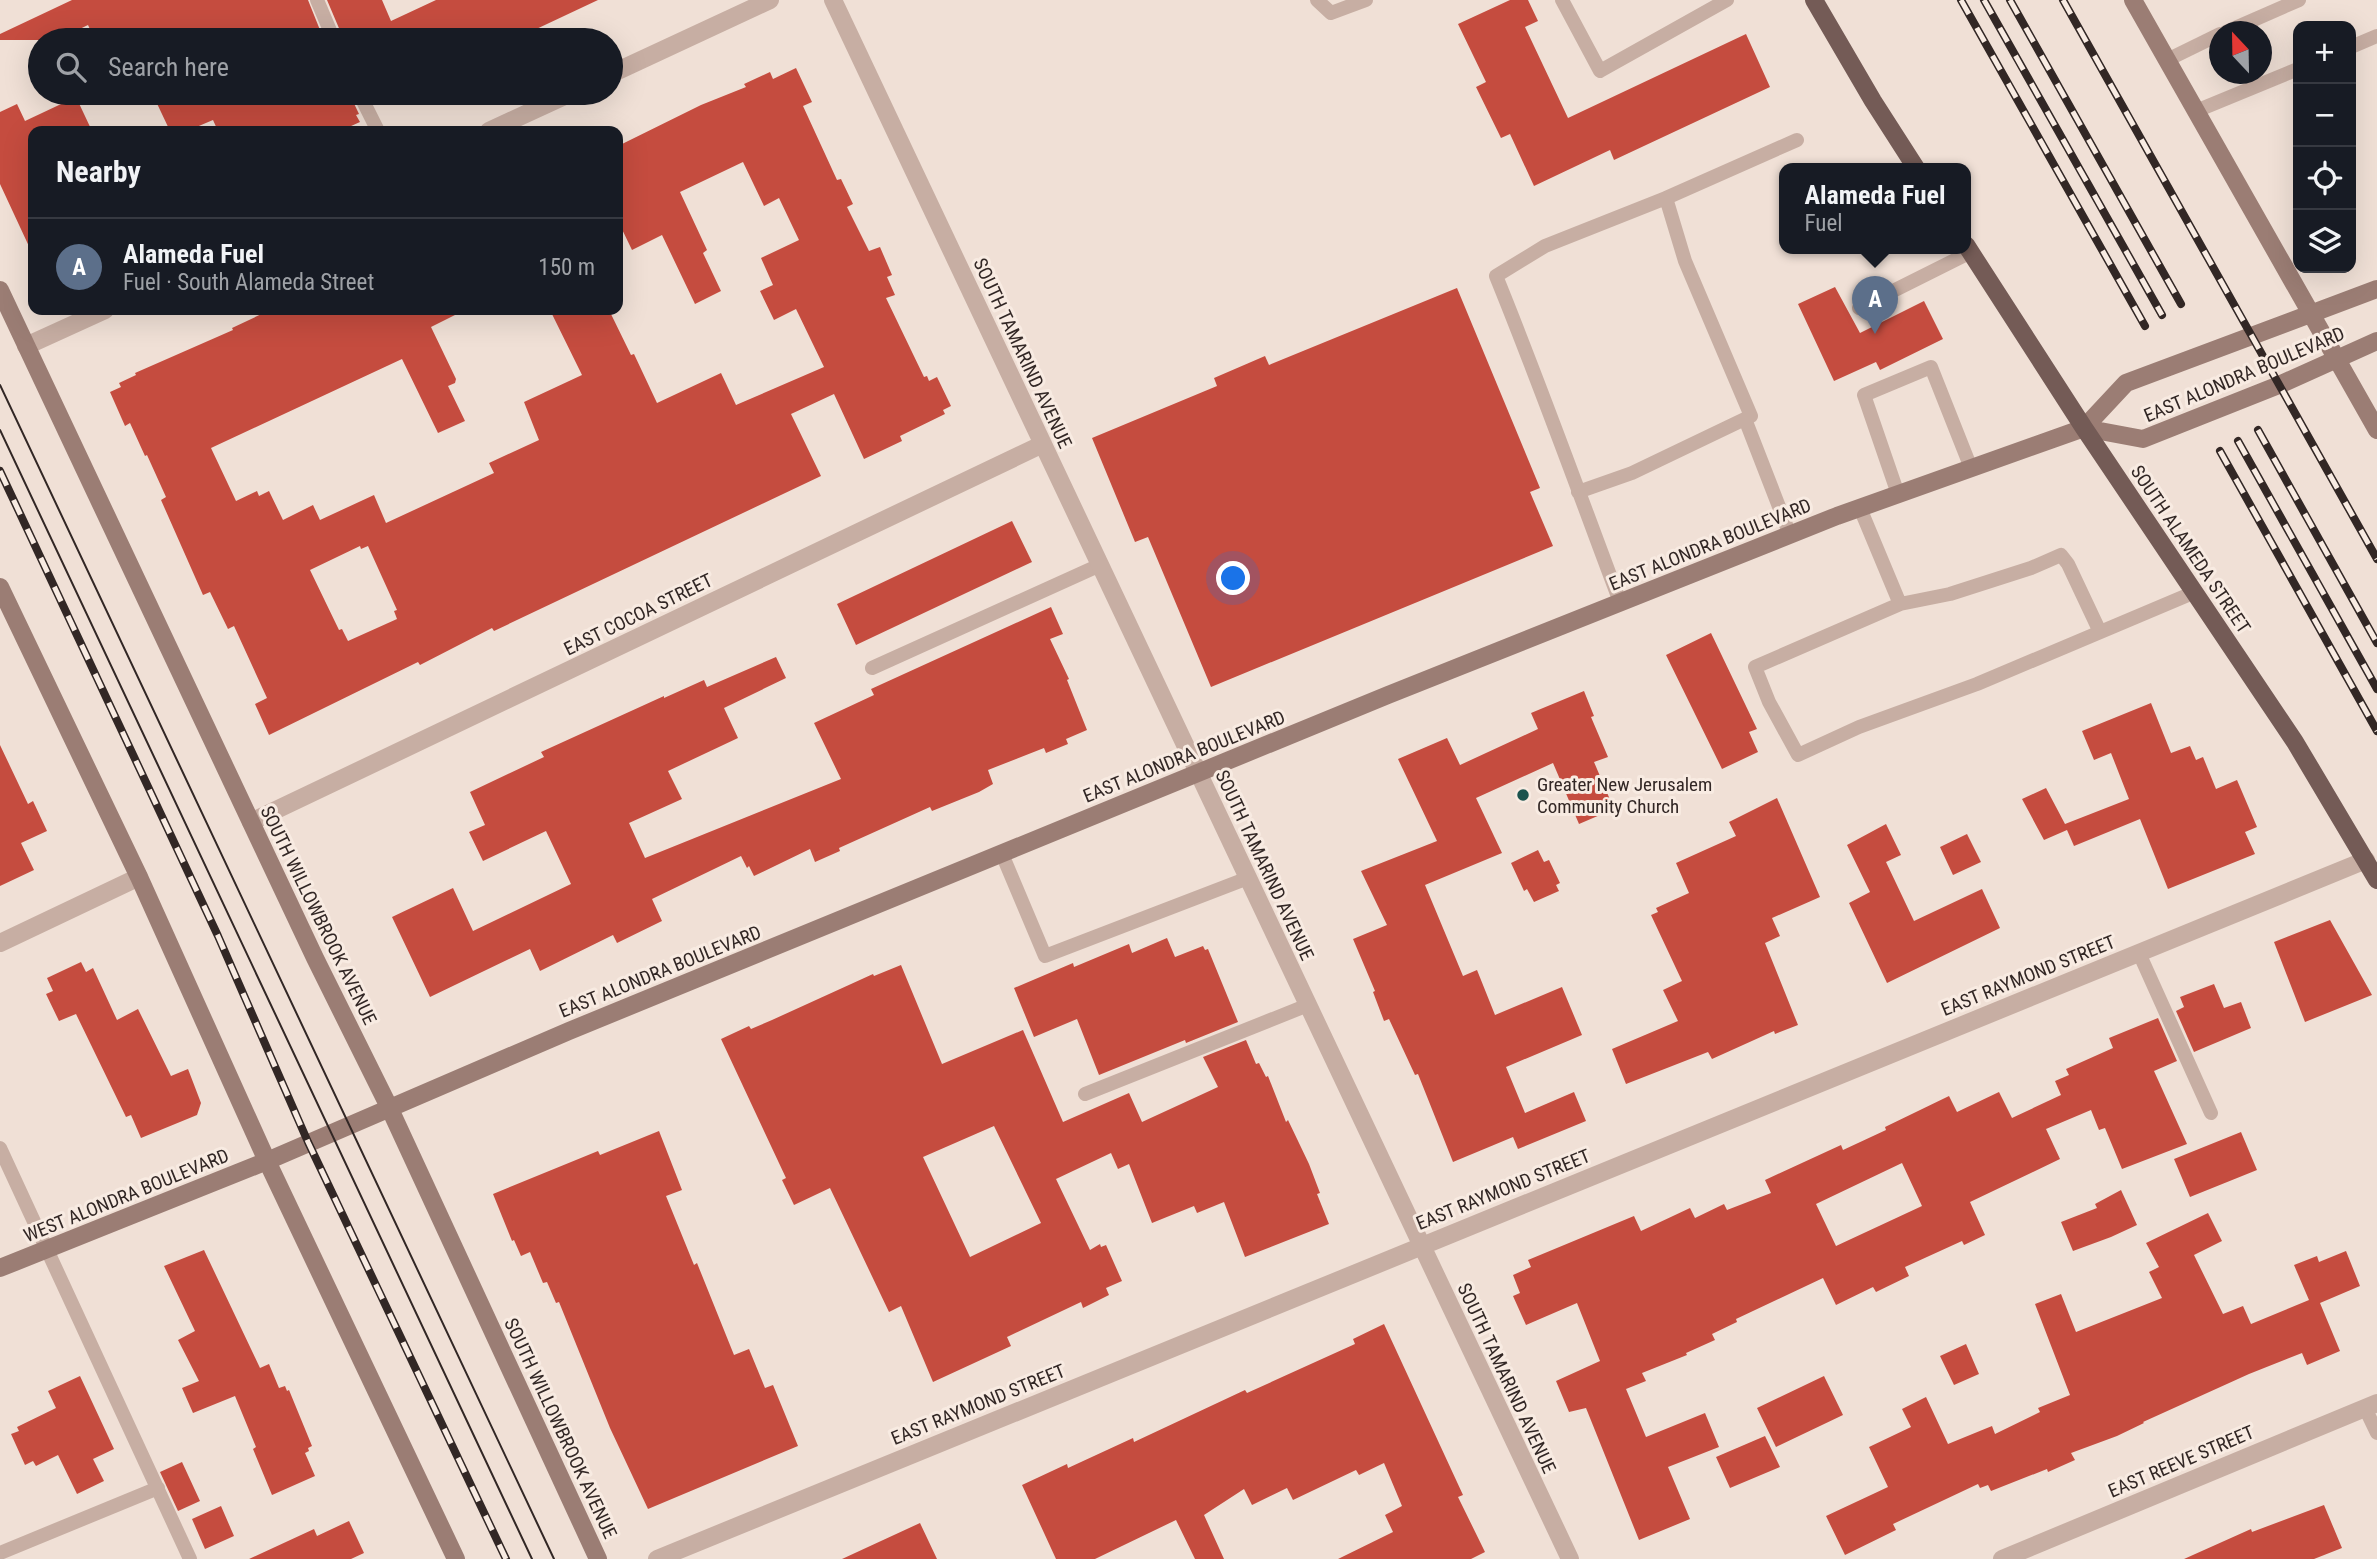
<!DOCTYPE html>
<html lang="en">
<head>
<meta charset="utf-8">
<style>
	body { margin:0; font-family:"Roboto Condensed",sans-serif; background:#20242c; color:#f1f3f6 }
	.controls { position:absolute; right:21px; top:21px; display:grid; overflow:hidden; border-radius:14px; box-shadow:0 7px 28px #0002 }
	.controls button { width:63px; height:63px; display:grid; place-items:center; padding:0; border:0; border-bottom:2px solid #363941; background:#171b24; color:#f1f3f6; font:35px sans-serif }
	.compass { position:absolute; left:2209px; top:21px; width:63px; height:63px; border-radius:50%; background:#171b24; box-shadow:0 7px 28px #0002; rotate:338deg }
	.you { position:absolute; left:1234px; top:579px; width:24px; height:24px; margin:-18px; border:5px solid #fff; border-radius:50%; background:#1a73e8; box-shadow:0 0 0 10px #1a73e833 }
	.badge { display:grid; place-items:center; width:46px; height:46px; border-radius:50%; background:#91abaa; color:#fff; font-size:23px; font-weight:700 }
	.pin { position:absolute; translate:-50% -58px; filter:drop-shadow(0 2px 4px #0008) }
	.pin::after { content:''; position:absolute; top:37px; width:24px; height:21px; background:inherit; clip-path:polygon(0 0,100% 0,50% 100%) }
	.popup { position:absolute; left:1779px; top:163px; width:192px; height:91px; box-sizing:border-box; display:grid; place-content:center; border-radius:14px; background:#171b24; filter:drop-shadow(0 2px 5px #0005); font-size:23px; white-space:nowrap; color:#9ea1a6 }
	.popup b { font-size:26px; color:#f1f3f6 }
	.popup::after { content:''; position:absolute; left:50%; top:100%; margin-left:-14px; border:14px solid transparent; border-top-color:#171b24 }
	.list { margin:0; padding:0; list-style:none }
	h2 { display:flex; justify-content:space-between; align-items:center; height:91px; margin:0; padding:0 28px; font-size:30px }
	h2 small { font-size:23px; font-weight:400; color:#9ea1a6 }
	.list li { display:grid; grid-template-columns:46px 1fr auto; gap:21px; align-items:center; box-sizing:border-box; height:98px; padding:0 28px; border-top:2px solid #363941 }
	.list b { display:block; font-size:26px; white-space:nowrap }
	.list p { margin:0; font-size:23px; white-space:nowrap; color:#9ea1a6 }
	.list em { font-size:23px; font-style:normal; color:#9ea1a6 }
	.icon { flex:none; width:38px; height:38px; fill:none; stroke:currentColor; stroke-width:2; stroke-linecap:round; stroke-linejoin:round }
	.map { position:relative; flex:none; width:2377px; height:1559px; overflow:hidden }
	.search { position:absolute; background:#171b24; box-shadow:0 7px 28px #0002; left:28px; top:28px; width:595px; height:77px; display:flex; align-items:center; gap:18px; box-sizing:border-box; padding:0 24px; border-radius:38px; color:#9ea1a6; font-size:26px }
	.panel { position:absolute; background:#171b24; box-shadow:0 7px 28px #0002; left:28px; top:126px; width:595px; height:189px; border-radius:14px }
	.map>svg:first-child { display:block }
</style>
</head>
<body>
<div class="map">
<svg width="2377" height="1559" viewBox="0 0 2377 1559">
	<rect width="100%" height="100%" fill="#f0e0d6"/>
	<!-- building -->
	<path fill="#c54c3f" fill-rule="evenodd" d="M 72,0 L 308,0 L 324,40 L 95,40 L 88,25 L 57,40 L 0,40 L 0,34 Z
		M 327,0 L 382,0 L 391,21 L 436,0 L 598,0 L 513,40 L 344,40 Z
		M 1510,0 L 1528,0 L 1538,21 L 1525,27 L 1568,118 L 1746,34 L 1770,87 L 1614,160 L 1610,150 L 1534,186 L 1510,134 L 1501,138 L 1476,87 L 1486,82 L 1458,24 Z
		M 796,68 L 812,102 L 803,106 L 837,180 L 841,179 L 853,204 L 847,207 L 869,251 L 880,247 L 892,275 L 887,277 L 895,295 L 886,298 L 924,377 L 927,376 L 929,381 L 937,377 L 951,406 L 943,410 L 945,414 L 900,436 L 902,441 L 864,459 L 834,394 L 791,414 L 821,476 L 494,631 L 492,628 L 420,665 L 418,662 L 269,735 L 255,704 L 267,698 L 234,626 L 228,629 L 210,592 L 203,595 L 161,500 L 166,497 L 147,455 L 145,456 L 130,423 L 125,426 L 110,392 L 121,387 L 119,383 L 136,375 L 135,373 L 233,330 L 232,328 L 270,310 L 465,310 L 431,327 L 456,379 L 455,383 L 448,386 L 465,421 L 438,433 L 402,359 L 211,448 L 236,501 L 257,491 L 259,496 L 269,491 L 283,520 L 313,505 L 320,520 L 374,495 L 386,523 L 494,473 L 489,463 L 539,440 L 524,402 L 582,375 L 550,310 L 609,310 L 631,355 L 634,354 L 657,403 L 721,373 L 736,405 L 824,367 L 796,309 L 774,320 L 760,291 L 773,285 L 761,258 L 799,240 L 779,198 L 764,206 L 743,162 L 680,192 L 707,250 L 703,253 L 721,291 L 695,304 L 662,235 L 632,250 L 618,221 L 618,146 L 701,105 L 746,87 L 744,84 L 770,72 L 773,79 ZM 360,546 L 361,549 L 368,546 L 397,610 L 394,611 L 397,619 L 348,641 L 342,629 L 339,630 L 310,570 Z
		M 152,93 L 349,93 L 359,114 L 356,115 L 360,122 L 340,131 L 218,131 L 213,120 L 187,131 L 170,131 Z
		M 76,97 L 92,131 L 33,131 L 33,255 L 0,184 L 0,112 L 17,104 L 25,121 Z
		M 1835,287 L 1860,333 L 1924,301 L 1943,339 L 1880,370 L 1876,362 L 1834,381 L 1798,304 Z
		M 1457,288 L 1540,488 L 1530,492 L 1553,546 L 1211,687 L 1148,537 L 1135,542 L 1092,438 L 1217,386 L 1214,378 L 1265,356 L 1269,365 Z
		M 1012,521 L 1032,562 L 856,645 L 837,604 Z
		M 1051,607 L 1063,634 L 1050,639 L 1069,679 L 1067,680 L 1087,730 L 1066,739 L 1068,744 L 1046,753 L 1044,748 L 988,770 L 993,784 L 979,792 L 932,811 L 930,807 L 839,848 L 840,851 L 815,862 L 810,849 L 754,876 L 749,866 L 747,868 L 741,856 L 652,899 L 662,921 L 617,943 L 613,935 L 540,971 L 530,949 L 430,997 L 392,917 L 453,888 L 473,931 L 571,884 L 546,831 L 483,861 L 469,832 L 485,825 L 470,792 L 544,757 L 541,752 L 664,696 L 664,698 L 704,680 L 707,687 L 776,657 L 786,678 L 724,708 L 738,738 L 668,771 L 682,799 L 629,823 L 645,858 L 841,779 L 814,723 L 874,695 L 871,689 Z
		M 1711,633 L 1757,729 L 1749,732 L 1758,752 L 1722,769 L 1666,655 Z
		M 1584,691 L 1594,716 L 1591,717 L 1608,757 L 1594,762 L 1614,809 L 1579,824 L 1553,763 L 1476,798 L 1502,853 L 1425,885 L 1463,976 L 1477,970 L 1495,1015 L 1562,987 L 1582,1035 L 1506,1067 L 1525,1113 L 1574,1092 L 1586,1121 L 1518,1149 L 1513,1137 L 1453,1162 L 1418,1074 L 1415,1075 L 1389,1019 L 1384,1021 L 1373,992 L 1375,991 L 1353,939 L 1387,925 L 1361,871 L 1437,841 L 1398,759 L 1447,738 L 1460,765 L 1538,729 L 1531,713 Z
		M 2151,703 L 2171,753 L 2190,746 L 2196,760 L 2203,757 L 2216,789 L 2237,780 L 2257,827 L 2245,832 L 2255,854 L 2168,889 L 2140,819 L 2074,846 L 2067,830 L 2044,840 L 2022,799 L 2046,788 L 2065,824 L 2129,799 L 2111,753 L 2094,760 L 2082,731 Z
		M 0,745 L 28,804 L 33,801 L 47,831 L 21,843 L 34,870 L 0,886 Z
		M 1777,798 L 1820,897 L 1772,918 L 1780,936 L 1765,943 L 1798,1025 L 1775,1034 L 1774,1031 L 1712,1059 L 1708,1052 L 1626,1084 L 1612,1049 L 1678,1021 L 1663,990 L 1682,981 L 1651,915 L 1658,912 L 1656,908 L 1689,893 L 1676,863 L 1736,836 L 1729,822 Z
		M 1886,824 L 1901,855 L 1886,862 L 1914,921 L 1982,889 L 2000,928 L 1887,983 L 1849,903 L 1870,892 L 1847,845 Z
		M 1967,834 L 1981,862 L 1953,875 L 1940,847 Z
		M 1538,850 L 1544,862 L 1549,860 L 1560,883 L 1556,885 L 1559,891 L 1534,902 L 1527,889 L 1524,891 L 1511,863 Z
		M 2330,920 L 2372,995 L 2305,1022 L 2274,942 Z
		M 1167,938 L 1175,957 L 1203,946 L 1205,950 L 1208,949 L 1238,1022 L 1186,1043 L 1185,1040 L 1099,1075 L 1077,1019 L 1034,1037 L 1014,988 L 1073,963 L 1074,967 L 1129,944 L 1132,953 Z
		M 81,962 L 86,972 L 93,968 L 117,1020 L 138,1009 L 171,1076 L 188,1069 L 201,1103 L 197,1115 L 141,1138 L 131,1115 L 126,1117 L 76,1014 L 59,1021 L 46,994 L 53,991 L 47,978 Z
		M 901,965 L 942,1064 L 1023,1030 L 1063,1122 L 1129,1093 L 1142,1122 L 1218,1087 L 1203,1057 L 1246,1040 L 1256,1064 L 1259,1063 L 1266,1077 L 1268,1076 L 1286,1122 L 1288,1120 L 1309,1164 L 1320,1193 L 1317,1194 L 1329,1224 L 1245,1257 L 1224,1202 L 1197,1213 L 1194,1206 L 1152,1223 L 1129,1164 L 1118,1169 L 1111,1153 L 1056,1179 L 1090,1250 L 1100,1244 L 1101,1247 L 1106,1245 L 1122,1281 L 1106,1288 L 1109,1295 L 1083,1308 L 1081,1302 L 1007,1337 L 1011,1346 L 933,1382 L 901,1306 L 889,1312 L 830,1188 L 794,1205 L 782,1180 L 786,1178 L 721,1039 L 749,1026 L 751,1029 L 772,1020 L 873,974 L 874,976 ZM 994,1126 L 1041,1223 L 970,1257 L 923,1157 Z
		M 2214,984 L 2224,1008 L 2241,1002 L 2251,1028 L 2194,1052 L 2176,1011 L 2184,1007 L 2180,997 Z
		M 2158,1018 L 2177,1061 L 2154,1071 L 2187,1144 L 2122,1169 L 2105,1128 L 2099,1130 L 2091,1110 L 2046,1129 L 2060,1159 L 1970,1202 L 1985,1235 L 1964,1245 L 1962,1241 L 1905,1267 L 1909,1276 L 1876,1292 L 1873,1287 L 1836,1305 L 1823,1278 L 1736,1319 L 1737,1322 L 1712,1334 L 1715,1340 L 1686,1353 L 1687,1355 L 1642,1373 L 1646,1381 L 1626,1389 L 1646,1437 L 1705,1413 L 1719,1447 L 1668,1467 L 1690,1519 L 1639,1540 L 1586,1408 L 1569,1412 L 1556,1381 L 1600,1361 L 1577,1303 L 1526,1325 L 1513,1296 L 1520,1293 L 1513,1275 L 1531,1267 L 1528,1260 L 1634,1216 L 1641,1231 L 1690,1208 L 1695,1218 L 1724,1204 L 1727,1210 L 1771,1193 L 1765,1180 L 1841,1145 L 1843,1150 L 1886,1130 L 1885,1127 L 1949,1096 L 1957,1112 L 1999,1092 L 2012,1118 L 2061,1095 L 2055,1081 L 2069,1075 L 2066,1069 L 2113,1048 L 2109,1038 ZM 1902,1163 L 1922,1206 L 1836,1246 L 1816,1204 Z
		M 659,1131 L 682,1190 L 666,1196 L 694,1265 L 697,1263 L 734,1355 L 749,1349 L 765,1388 L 773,1385 L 798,1446 L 648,1509 L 610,1428 L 559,1302 L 556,1303 L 547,1282 L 543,1283 L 530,1252 L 521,1256 L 514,1240 L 512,1241 L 493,1194 L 598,1151 L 600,1155 Z
		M 2241,1132 L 2257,1170 L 2190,1197 L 2174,1159 Z
		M 2121,1190 L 2137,1225 L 2111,1237 L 2073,1251 L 2061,1222 L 2097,1208 L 2095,1204 Z
		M 2208,1213 L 2222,1241 L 2194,1255 L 2223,1314 L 2243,1306 L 2251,1324 L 2309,1300 L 2294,1265 L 2317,1256 L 2319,1262 L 2346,1251 L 2360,1286 L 2320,1303 L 2340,1351 L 2307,1365 L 2302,1353 L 2249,1374 L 2143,1422 L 2144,1423 L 2117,1436 L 2071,1453 L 2075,1460 L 2048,1472 L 2047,1469 L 1991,1491 L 1988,1485 L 1980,1488 L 1978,1484 L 1893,1524 L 1896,1530 L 1845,1555 L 1826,1516 L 1888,1487 L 1869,1447 L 1911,1427 L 1902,1409 L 1926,1397 L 1948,1444 L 1992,1426 L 1995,1434 L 2040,1412 L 2038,1408 L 2070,1395 L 2035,1304 L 2061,1294 L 2076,1332 L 2162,1298 L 2149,1272 L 2159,1267 L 2146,1243 Z
		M 204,1250 L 260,1368 L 269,1364 L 279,1388 L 285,1386 L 287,1391 L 289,1390 L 312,1446 L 308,1448 L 309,1451 L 305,1453 L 315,1476 L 272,1495 L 253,1449 L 256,1447 L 235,1396 L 193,1413 L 182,1388 L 199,1381 L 178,1340 L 195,1331 L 164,1266 Z
		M 1384,1324 L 1463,1495 L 1458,1497 L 1485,1552 L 1471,1559 L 1338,1559 L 1393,1532 L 1385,1515 L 1402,1506 L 1384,1463 L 1359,1475 L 1356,1470 L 1293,1500 L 1287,1488 L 1252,1505 L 1244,1489 L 1204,1515 L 1224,1559 L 1195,1559 L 1176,1520 L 1095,1559 L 1056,1559 L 1022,1485 L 1067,1464 L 1068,1468 L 1133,1438 L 1134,1442 L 1245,1390 L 1247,1393 L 1355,1344 L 1353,1339 Z
		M 1966,1344 L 1979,1374 L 1954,1385 L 1940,1356 Z
		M 80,1376 L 114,1449 L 93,1459 L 104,1481 L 77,1494 L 58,1455 L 36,1466 L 33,1461 L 25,1465 L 11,1434 L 19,1431 L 17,1427 L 56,1408 L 48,1391 Z
		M 1824,1376 L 1843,1415 L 1776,1447 L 1757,1408 Z
		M 1765,1436 L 1780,1467 L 1730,1488 L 1716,1457 Z
		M 182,1462 L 200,1501 L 178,1511 L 160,1472 Z
		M 2324,1505 L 2342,1548 L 2314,1559 L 2184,1559 L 2251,1529 L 2252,1532 Z
		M 221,1506 L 234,1536 L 205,1549 L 192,1519 Z
		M 349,1521 L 364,1553 L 351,1559 L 249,1559 L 314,1529 L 317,1536 Z
		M 920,1523 L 937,1559 L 842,1559 Z"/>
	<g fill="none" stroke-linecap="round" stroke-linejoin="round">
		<!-- lane -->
		<path stroke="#c7aea3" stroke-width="14" d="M 317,0 L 334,40
			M 1317,0 L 1331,13 L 1366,0
			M 1562,0 L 1600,71 L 1727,0
			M 2226,32 L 2299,0
			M 2351,47 L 2377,36
			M 2167,60 L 2220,34
			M 359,93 L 378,131
			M 2196,111 L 2298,69
			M 1666,198 L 1797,140
			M 1859,308 L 1971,252
			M 1745,419 L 1790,535
			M 1578,492 L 1632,473 L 1751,416 L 1685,261 L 1666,198 L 1545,246 L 1496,276 C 1540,384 1579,493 1620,602
			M 1898,494 L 1864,395 L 1931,367 L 1971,468
			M 1860,508 L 1900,604
			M 2100,632 L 2068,564 L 2061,555 L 2031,568 L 1950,594 L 1900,604 L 1755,667 L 1769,702 L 1798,755 L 1859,727 L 1977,684 L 2195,592
			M 872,668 L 1100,565
			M 1002,854 L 1045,956 L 1248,878
			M 2139,953 L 2211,1113
			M 1085,1094 L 1308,1005
			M 0,1148 L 190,1559
			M 2365,1408 L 2377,1433
			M 0,1553 L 158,1488"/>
		<!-- street -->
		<path stroke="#c7aea3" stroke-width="18" d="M 833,0 L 1570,1559
			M 611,74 L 770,0
			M 489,131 L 571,93
			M 26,346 L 105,310
			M 251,822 L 1043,444
			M 0,943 L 139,877
			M 657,1559 L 2366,860
			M 2002,1559 L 2377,1403"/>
		<!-- secondary -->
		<path stroke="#9b7d74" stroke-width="18" d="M 2133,0 L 2377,430
			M 0,290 L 315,958 L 389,1107 L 598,1559
			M 2084,428 L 2143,439 L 2279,385 L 2377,341
			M 0,587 L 139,877 L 267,1161 L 456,1559
			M 0,1268 L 267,1161 L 569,1031 L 1388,695 L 1837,516 L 2084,428 L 2126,383 L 2377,289"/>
		<!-- primary -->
		<path stroke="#745b56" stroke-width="18" d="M 1814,0 L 1873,101 L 1916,168
			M 1966,245 L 2084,428 L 2295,742 L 2377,880"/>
		<!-- tram -->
		<path stroke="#322725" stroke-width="2" d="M 0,385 L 554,1559
			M 0,430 L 532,1559"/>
		<!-- rail casing -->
		<g stroke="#322725" stroke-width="8">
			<path id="rail" d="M 1961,0 L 2145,326
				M 1984,0 L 2162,315
				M 2010,0 L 2181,304
				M 2063,0 L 2377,559
				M 2258,430 L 2377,643
				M 2238,441 L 2377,689
				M 2220,451 L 2377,731
				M 0,471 L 218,936 L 308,1142 L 506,1559"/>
		</g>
		<!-- rail -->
		<use href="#rail" stroke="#f8ebe2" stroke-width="5" stroke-dasharray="16" stroke-linecap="butt"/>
	</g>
	<!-- markers -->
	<circle fill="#1b534e" stroke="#f8ebe2" stroke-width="2.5" cx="1523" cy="795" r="7"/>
	<g text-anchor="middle" stroke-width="6" stroke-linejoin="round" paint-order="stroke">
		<!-- street labels -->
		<g font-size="19" fill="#322725" stroke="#f8ebe2">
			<text transform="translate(1023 353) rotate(65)" y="7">SOUTH TAMARIND AVENUE</text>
			<text transform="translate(2244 374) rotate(-23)" y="7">EAST ALONDRA BOULEVARD</text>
			<text transform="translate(1710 544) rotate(-22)" y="7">EAST ALONDRA BOULEVARD</text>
			<text transform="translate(2191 549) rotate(56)" y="7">SOUTH ALAMEDA STREET</text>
			<text transform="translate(638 614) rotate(-26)" y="7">EAST COCOA STREET</text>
			<text transform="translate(1184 756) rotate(-22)" y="7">EAST ALONDRA BOULEVARD</text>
			<text transform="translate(1265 865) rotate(65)" y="7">SOUTH TAMARIND AVENUE</text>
			<text transform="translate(319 915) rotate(64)" y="7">SOUTH WILLOWBROOK AVENUE</text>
			<text transform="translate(660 971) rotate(-22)" y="7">EAST ALONDRA BOULEVARD</text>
			<text transform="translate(2028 975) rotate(-22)" y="7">EAST RAYMOND STREET</text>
			<text transform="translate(1503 1189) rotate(-22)" y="7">EAST RAYMOND STREET</text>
			<text transform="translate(126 1195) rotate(-22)" y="7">WEST ALONDRA BOULEVARD</text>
			<text transform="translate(1507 1378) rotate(65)" y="7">SOUTH TAMARIND AVENUE</text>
			<text transform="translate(978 1404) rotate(-22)" y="7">EAST RAYMOND STREET</text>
			<text transform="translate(561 1428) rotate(65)" y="7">SOUTH WILLOWBROOK AVENUE</text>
			<text transform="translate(2181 1461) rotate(-23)" y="7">EAST REEVE STREET</text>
		</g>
		<!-- poi labels -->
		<g font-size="19" fill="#322725" stroke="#f8ebe2" text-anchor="start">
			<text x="1537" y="791">Greater New Jerusalem<tspan x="1537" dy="22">Community Church</tspan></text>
		</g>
	</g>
</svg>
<div class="controls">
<button>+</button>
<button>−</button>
<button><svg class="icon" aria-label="locate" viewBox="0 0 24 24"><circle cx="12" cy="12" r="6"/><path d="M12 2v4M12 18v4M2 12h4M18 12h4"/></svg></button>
<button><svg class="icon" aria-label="layers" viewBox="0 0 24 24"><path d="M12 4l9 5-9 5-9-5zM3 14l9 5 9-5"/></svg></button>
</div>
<svg class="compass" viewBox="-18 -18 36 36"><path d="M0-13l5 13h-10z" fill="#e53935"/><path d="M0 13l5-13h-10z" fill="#9ea1a6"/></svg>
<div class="you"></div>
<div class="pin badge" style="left:1875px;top:334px;background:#5c6f8a">A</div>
<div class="popup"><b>Alameda Fuel</b>Fuel</div>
<div class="search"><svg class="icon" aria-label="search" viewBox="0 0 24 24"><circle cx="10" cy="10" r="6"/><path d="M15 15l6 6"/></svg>Search here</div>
<section class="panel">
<h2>Nearby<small></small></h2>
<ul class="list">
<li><span class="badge" style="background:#5c6f8a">A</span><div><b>Alameda Fuel</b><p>Fuel · South Alameda Street</p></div><em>150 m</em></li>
</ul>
</section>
</div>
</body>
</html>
